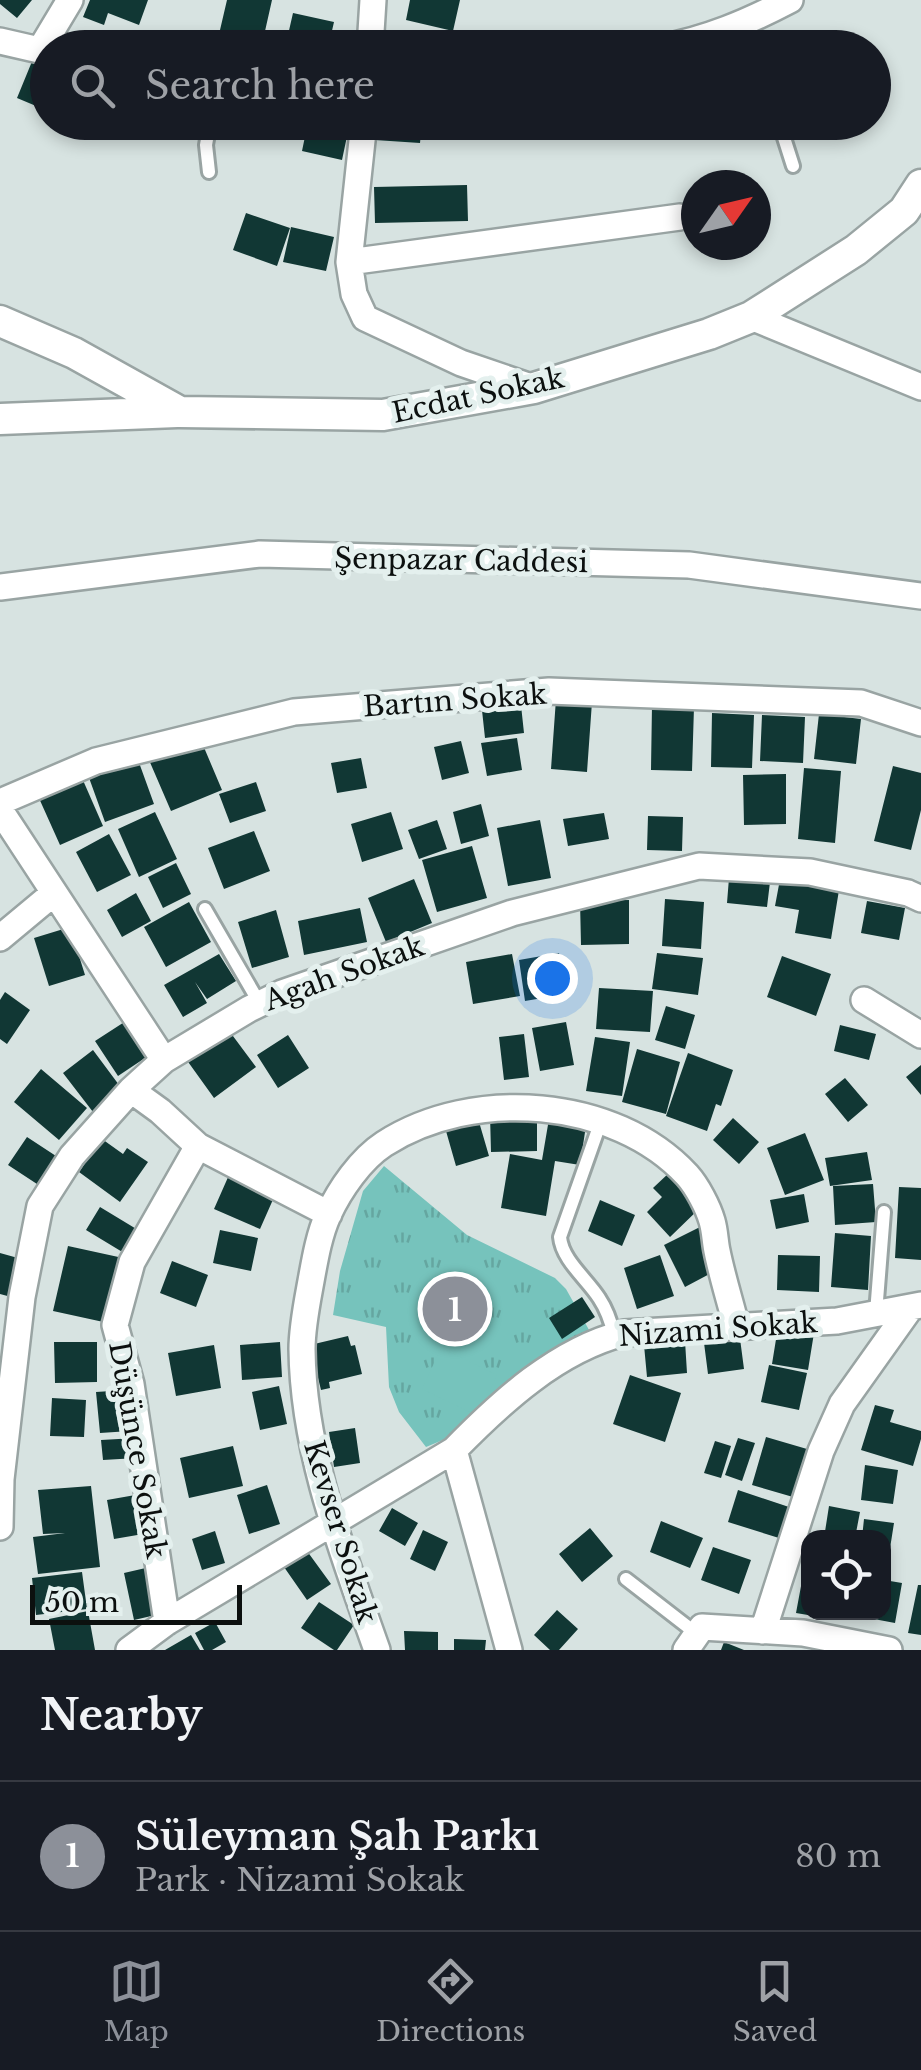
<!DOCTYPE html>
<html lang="en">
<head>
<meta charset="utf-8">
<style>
	body { margin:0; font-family:"Libre Baskerville",serif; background:#20242c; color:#f1f3f6 }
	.controls { position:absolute; right:30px; bottom:30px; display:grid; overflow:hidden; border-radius:20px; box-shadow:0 5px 15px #0003 }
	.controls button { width:90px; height:90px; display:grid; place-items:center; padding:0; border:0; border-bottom:2px solid #363941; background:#171b24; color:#f1f3f6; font:50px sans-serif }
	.compass { position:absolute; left:681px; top:170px; width:90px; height:90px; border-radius:50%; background:#171b24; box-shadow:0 5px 15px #0003; rotate:56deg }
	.scale { position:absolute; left:30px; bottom:25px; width:212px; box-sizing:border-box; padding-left:10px; border:5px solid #0c100f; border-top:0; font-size:28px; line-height:35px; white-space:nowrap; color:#0c100f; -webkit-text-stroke:8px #e4f0ee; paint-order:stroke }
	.you { position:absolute; left:552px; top:978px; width:35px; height:35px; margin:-25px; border:8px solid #fff; border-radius:50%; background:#1a73e8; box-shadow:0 0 0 15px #1a73e833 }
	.badge { display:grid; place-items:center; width:65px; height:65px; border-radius:50%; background:#8c9099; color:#fff; font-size:32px; font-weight:700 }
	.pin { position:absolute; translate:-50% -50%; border:5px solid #fff; box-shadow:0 2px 10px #0006 }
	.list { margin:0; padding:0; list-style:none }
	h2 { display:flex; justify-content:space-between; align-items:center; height:130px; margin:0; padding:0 40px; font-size:42px }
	h2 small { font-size:32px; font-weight:400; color:#9ea1a6 }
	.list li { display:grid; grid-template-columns:65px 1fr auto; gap:30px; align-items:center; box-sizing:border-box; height:150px; padding:0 40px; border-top:2px solid #363941 }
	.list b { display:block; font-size:38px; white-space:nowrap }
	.list p { margin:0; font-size:32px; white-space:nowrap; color:#9ea1a6 }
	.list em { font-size:32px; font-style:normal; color:#9ea1a6 }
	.icon { flex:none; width:55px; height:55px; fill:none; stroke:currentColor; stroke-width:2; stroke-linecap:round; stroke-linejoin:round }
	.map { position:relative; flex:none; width:921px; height:1650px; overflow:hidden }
	.search { position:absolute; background:#171b24; box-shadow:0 5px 15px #0003; left:30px; right:30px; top:30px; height:110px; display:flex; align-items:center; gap:25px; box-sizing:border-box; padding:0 35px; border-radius:55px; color:#9ea1a6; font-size:38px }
	.sheet { height:280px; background:#171b24 }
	nav { display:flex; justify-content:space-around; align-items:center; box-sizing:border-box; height:140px; border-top:2px solid #363941; background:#171b24; font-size:28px; color:#9ea1a6 }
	nav a { display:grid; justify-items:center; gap:5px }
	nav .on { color:#8c9099 }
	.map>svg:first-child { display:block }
</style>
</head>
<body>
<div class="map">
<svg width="921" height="1650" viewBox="0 0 921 1650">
	<defs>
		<pattern id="park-tufts" width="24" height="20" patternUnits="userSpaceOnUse" patternTransform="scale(2.5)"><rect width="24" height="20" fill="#76c3bc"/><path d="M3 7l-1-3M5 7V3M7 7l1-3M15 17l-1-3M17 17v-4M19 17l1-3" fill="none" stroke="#65a6a0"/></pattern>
	</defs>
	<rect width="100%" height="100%" fill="#d7e3e1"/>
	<!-- park -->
	<path fill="url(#park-tufts)" d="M 384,1166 L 467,1235 L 555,1278 L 566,1289 L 593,1337 L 450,1437 L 426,1447 L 399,1412 L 389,1387 L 386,1327 L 333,1315 L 340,1271 L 363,1191 Z"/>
	<!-- pitch -->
	<path fill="#76c3bc" d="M 441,1348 L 497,1375 L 478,1416 L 422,1389 Z"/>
	<!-- building -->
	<path fill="#113734" d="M 0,0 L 32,0 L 17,18 L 0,4 Z
		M 90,0 L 148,0 L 139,25 L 108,13 L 104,25 L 83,17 Z
		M 227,0 L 272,0 L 263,40 L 220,30 Z
		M 410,0 L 460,0 L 453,31 L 406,20 Z
		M 293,13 L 334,22 L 328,48 L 285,48 Z
		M 33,59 L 48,66 L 48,111 L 17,98 Z
		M 308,122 L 350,122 L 342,160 L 302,151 Z
		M 376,122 L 422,122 L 420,143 L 375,140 Z
		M 467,185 L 468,221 L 375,223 L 374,187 Z
		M 246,213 L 290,228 L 277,266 L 233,250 Z
		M 291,227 L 334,237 L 326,271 L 283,262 Z
		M 520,696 L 524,733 L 485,738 L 481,701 Z
		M 556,699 L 592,702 L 587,772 L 551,769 Z
		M 652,705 L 694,707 L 692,771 L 651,770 Z
		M 712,713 L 754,715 L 752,768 L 711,767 Z
		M 819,714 L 861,719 L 856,764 L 814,759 Z
		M 762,715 L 805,717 L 803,763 L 760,761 Z
		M 200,738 L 222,790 L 171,811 L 149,760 Z
		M 517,738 L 522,770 L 487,776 L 481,743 Z
		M 461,741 L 469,773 L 442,780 L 434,747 Z
		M 137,757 L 154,804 L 105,822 L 88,775 Z
		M 361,758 L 367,788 L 337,793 L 331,763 Z
		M 893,766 L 921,773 L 921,810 L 911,850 L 874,841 Z
		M 804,768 L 841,771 L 835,843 L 798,839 Z
		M 786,774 L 786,824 L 744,825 L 743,775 Z
		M 82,778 L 103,826 L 60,845 L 38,796 Z
		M 256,782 L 266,811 L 230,823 L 219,794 Z
		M 481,804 L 489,836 L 461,844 L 453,812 Z
		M 155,812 L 177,859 L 139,877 L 118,829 Z
		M 391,812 L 403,849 L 362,862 L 351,824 Z
		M 604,813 L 609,839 L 568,846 L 563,819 Z
		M 648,816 L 683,817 L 682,851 L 647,850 Z
		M 437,820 L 447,849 L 419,859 L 408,830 Z
		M 540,820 L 551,878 L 508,886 L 497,828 Z
		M 254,831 L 270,871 L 224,889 L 208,848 Z
		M 109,834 L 131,875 L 97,892 L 76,852 Z
		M 472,846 L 487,898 L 437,912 L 422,860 Z
		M 176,863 L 191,894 L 163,908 L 148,877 Z
		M 781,874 L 840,884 L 831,939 L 795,933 L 799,910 L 775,906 Z
		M 729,878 L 770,882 L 767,907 L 727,903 Z
		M 414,879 L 432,923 L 386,942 L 368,898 Z
		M 136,893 L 151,921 L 122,937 L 107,910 Z
		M 665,899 L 704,902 L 701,949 L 662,946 Z
		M 629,900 L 629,944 L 581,945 L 580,901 Z
		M 867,901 L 905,908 L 899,940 L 861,933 Z
		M 189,902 L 211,942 L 166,967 L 144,927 Z
		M 360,908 L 367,942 L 304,955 L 298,921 Z
		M 276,910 L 289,957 L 252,968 L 238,922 Z
		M 70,927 L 85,975 L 49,986 L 34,938 Z
		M 559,953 L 566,994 L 525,1001 L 519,960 Z
		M 657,953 L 703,958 L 698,995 L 652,989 Z
		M 219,954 L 236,981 L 207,999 L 195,982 L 207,1003 L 183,1017 L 164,985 Z
		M 512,954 L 520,996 L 473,1004 L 466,962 Z
		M 782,956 L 831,974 L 816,1016 L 767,997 Z
		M 599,988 L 653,991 L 650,1032 L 596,1029 Z
		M 5,992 L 30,1010 L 7,1044 L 0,1039 L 0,1000 Z
		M 666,1006 L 695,1015 L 685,1049 L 655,1040 Z
		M 129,1019 L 151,1054 L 118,1076 L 95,1041 Z
		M 566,1022 L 574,1065 L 540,1071 L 532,1028 Z
		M 840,1025 L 876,1034 L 869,1060 L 834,1051 Z
		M 227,1028 L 256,1067 L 214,1098 L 186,1059 Z
		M 524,1034 L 529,1077 L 504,1080 L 499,1037 Z
		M 288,1035 L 309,1068 L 278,1088 L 257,1055 Z
		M 595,1037 L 630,1042 L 622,1096 L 586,1091 Z
		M 637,1049 L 680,1062 L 666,1114 L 622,1102 Z
		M 93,1050 L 122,1089 L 93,1112 L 63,1073 Z
		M 688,1053 L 733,1070 L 721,1106 L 716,1104 L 707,1131 L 666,1116 Z
		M 921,1065 L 921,1095 L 906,1077 Z
		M 41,1069 L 87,1108 L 59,1140 L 14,1102 Z
		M 845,1078 L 868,1105 L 848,1122 L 825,1094 Z
		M 550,1113 L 587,1119 L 580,1165 L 555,1161 L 546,1216 L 501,1208 L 510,1154 L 542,1160 Z
		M 537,1114 L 537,1151 L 491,1152 L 490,1115 Z
		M 477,1115 L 489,1156 L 456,1166 L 444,1124 Z
		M 733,1118 L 759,1142 L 739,1164 L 713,1140 Z
		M 805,1133 L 824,1180 L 785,1195 L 767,1148 Z
		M 27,1137 L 56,1156 L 37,1184 L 8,1165 Z
		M 102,1139 L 123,1154 L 127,1148 L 148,1162 L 120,1202 L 79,1172 Z
		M 867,1152 L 872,1180 L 830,1186 L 825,1158 Z
		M 670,1172 L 702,1206 L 670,1237 L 647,1212 L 662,1197 L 653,1188 Z
		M 229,1175 L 275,1195 L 260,1229 L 214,1209 Z
		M 873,1184 L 876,1222 L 835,1225 L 833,1186 Z
		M 899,1187 L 921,1188 L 921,1260 L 895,1258 Z
		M 804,1194 L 809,1222 L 776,1229 L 770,1200 Z
		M 600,1200 L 635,1215 L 622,1246 L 588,1231 Z
		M 100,1207 L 138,1230 L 124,1253 L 86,1230 Z
		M 702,1226 L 717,1270 L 685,1287 L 664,1245 Z
		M 220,1230 L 258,1238 L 251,1271 L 213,1263 Z
		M 835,1233 L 871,1236 L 868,1290 L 831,1287 Z
		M 68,1246 L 123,1258 L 108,1323 L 53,1311 Z
		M 0,1253 L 25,1260 L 15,1298 L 0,1294 Z
		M 660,1255 L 674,1296 L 637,1309 L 624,1268 Z
		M 778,1255 L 820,1256 L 819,1292 L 777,1290 Z
		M 172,1261 L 208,1275 L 196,1307 L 160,1293 Z
		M 582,1297 L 595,1317 L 562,1339 L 549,1318 Z
		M 778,1327 L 814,1333 L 808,1370 L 772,1364 Z
		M 739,1331 L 744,1369 L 708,1374 L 703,1335 Z
		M 348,1336 L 351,1346 L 355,1345 L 362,1374 L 329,1382 L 330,1388 L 321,1390 L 310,1345 Z
		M 685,1341 L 687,1373 L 647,1377 L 644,1345 Z
		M 54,1342 L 97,1342 L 97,1382 L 55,1383 Z
		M 280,1342 L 282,1377 L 242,1380 L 240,1345 Z
		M 214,1345 L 221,1388 L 176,1396 L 168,1353 Z
		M 769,1365 L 807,1373 L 799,1410 L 761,1402 Z
		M 630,1375 L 681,1393 L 665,1442 L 613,1424 Z
		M 279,1386 L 287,1424 L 260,1430 L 252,1392 Z
		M 127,1390 L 130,1431 L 100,1433 L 96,1392 Z
		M 52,1398 L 86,1400 L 84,1437 L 50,1436 Z
		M 875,1405 L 894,1410 L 890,1422 L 921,1431 L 921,1439 L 913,1466 L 861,1450 Z
		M 355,1428 L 360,1463 L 334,1467 L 329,1432 Z
		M 766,1437 L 807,1449 L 793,1497 L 752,1485 Z
		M 136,1438 L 137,1458 L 103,1460 L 101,1440 Z
		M 738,1438 L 755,1443 L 742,1481 L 725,1475 Z
		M 715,1441 L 731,1446 L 721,1478 L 704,1473 Z
		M 233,1446 L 243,1486 L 189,1498 L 180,1458 Z
		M 865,1465 L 898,1470 L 893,1504 L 861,1500 Z
		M 267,1485 L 280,1524 L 249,1534 L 237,1495 Z
		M 91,1486 L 100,1567 L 38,1574 L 33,1537 L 65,1533 L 43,1534 L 38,1490 Z
		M 738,1490 L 789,1507 L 779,1538 L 728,1522 Z
		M 141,1494 L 149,1533 L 114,1539 L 107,1500 Z
		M 829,1506 L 860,1512 L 855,1538 L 824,1538 Z
		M 392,1508 L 418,1523 L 405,1546 L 379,1531 Z
		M 864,1519 L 894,1523 L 888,1561 L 884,1561 L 884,1538 L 862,1538 Z
		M 661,1521 L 703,1538 L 690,1568 L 650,1552 Z
		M 590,1528 L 613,1556 L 582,1582 L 559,1554 Z
		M 423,1530 L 448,1542 L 435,1571 L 410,1559 Z
		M 215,1531 L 225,1563 L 202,1570 L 192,1539 Z
		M 713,1547 L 751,1560 L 739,1594 L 701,1580 Z
		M 307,1551 L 331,1584 L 307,1600 L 284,1567 Z
		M 150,1567 L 160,1614 L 134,1620 L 124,1573 Z
		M 804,1570 L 808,1571 L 808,1612 L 839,1612 L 838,1620 L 796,1613 Z
		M 82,1572 L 87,1609 L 36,1615 L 32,1578 Z
		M 884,1580 L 902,1583 L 895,1623 L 858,1616 L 858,1612 L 884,1612 Z
		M 918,1585 L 921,1585 L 921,1635 L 908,1633 Z
		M 319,1602 L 354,1625 L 337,1650 L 334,1650 L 301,1628 Z
		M 557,1610 L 578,1629 L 559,1650 L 550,1650 L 534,1635 Z
		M 88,1611 L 95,1650 L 55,1650 L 49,1619 Z
		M 215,1622 L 226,1642 L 212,1650 L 204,1650 L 195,1633 Z
		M 404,1631 L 438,1632 L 438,1650 L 405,1650 Z
		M 191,1635 L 200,1650 L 165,1650 Z
		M 454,1639 L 486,1640 L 485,1650 L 454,1650 Z
		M 724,1642 L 744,1650 L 721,1650 Z"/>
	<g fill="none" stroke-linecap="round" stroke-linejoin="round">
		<!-- service casing -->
		<g stroke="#99a4a3" stroke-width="18">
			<path id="service" d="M 748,22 L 756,48
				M 779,122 L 793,166
				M 209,172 L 206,145 L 210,122
				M 205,909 L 260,1004
				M 601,1121 L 560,1237 C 562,1260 587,1279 599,1298 C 607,1310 611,1322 614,1335
				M 876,1313 L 884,1212
				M 626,1579 L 697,1634"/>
		</g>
		<!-- minor casing -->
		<g stroke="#99a4a3" stroke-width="30">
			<path id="minor" d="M 0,41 L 48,52
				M 370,48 L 373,0
				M 659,48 C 706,40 748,22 790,0
				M 40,50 L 70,0
				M 364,122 L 349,262 L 354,294 L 365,318 L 461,363 L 534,388
				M 349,262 L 680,217
				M 751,317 L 921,387
				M 0,587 L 260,554 L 689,565 L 921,596
				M 0,802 L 96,761 L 294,712 L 549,691 L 861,703 L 921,723
				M 0,810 L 164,1060
				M 0,938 L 54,893
				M 864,1000 L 921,1035
				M 131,1090 L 160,1111 L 198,1146 L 132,1262 L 115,1325 L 131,1384 L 167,1622
				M 198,1146 L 329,1214
				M 454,1450 L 509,1650
				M 0,1527 L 1,1479 L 22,1297 L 40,1206 L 72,1156 L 131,1090 L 164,1060 L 249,1009 L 282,993 L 512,913 L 699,866 L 810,872 L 908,893 L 921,899
				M 763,1631 L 821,1451 L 842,1404 L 911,1307
				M 129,1650 L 167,1622 L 454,1450 C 501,1402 557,1350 624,1333 L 837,1321 L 921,1305
				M 377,1650 C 343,1553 303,1453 302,1349 C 302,1327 307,1303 311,1281 C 315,1259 319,1235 328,1215 C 340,1189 361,1159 384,1144 C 472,1087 615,1097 687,1175 C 697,1186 708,1207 712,1221 C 715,1231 715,1242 717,1251 C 722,1276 730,1301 736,1325
				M 686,1650 L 702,1627 L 803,1633 L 889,1650"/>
		</g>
		<!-- tertiary casing -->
		<g stroke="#99a4a3" stroke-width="35">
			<path id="tertiary" d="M 0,321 L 74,353 L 180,412 L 383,415 L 534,388 L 709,334 L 751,317 L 856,250 L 904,211 L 921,185
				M 0,419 L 177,412"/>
		</g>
		<!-- service -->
		<use href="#service" stroke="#fff" stroke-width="12"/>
		<!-- minor -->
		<use href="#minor" stroke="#fff" stroke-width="25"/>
		<!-- tertiary -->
		<use href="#tertiary" stroke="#fff" stroke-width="30"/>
	</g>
	<g text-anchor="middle" stroke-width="10" stroke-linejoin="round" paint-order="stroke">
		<!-- street labels -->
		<g font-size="28" fill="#0c100f" stroke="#e4f0ee">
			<text transform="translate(478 395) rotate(-12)" y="10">Ecdat Sokak</text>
			<text transform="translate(461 560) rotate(1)" y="10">Şenpazar Caddesi</text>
			<text transform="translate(455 700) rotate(-4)" y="10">Bartın Sokak</text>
			<text transform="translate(344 973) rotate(-20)" y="10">Agah Sokak</text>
			<text transform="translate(718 1329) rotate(-4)" y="10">Nizami Sokak</text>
			<text transform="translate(138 1450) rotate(80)" y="10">Düşünce Sokak</text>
			<text transform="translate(341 1532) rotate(73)" y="10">Kevser Sokak</text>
		</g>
	</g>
</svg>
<div class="controls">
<button><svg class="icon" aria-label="locate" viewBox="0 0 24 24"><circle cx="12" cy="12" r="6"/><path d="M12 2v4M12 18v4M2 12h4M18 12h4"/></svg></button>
</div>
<svg class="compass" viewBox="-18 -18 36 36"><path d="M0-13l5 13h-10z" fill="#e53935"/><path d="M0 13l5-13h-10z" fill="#9ea1a6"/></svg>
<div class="scale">50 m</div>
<div class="you"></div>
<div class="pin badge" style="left:455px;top:1309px">1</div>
<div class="search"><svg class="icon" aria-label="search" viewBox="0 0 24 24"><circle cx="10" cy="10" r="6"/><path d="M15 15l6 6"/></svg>Search here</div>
</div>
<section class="sheet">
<h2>Nearby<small></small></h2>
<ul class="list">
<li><span class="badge">1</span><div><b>Süleyman Şah Parkı</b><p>Park · Nizami Sokak</p></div><em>80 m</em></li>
</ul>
</section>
<nav>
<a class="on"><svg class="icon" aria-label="map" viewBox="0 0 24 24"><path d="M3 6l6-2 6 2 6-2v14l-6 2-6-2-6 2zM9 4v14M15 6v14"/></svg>Map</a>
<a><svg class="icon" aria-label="directions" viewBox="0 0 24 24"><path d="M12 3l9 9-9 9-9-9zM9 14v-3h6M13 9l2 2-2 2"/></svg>Directions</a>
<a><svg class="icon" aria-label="saved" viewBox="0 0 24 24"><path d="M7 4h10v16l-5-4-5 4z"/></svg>Saved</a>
</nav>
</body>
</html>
